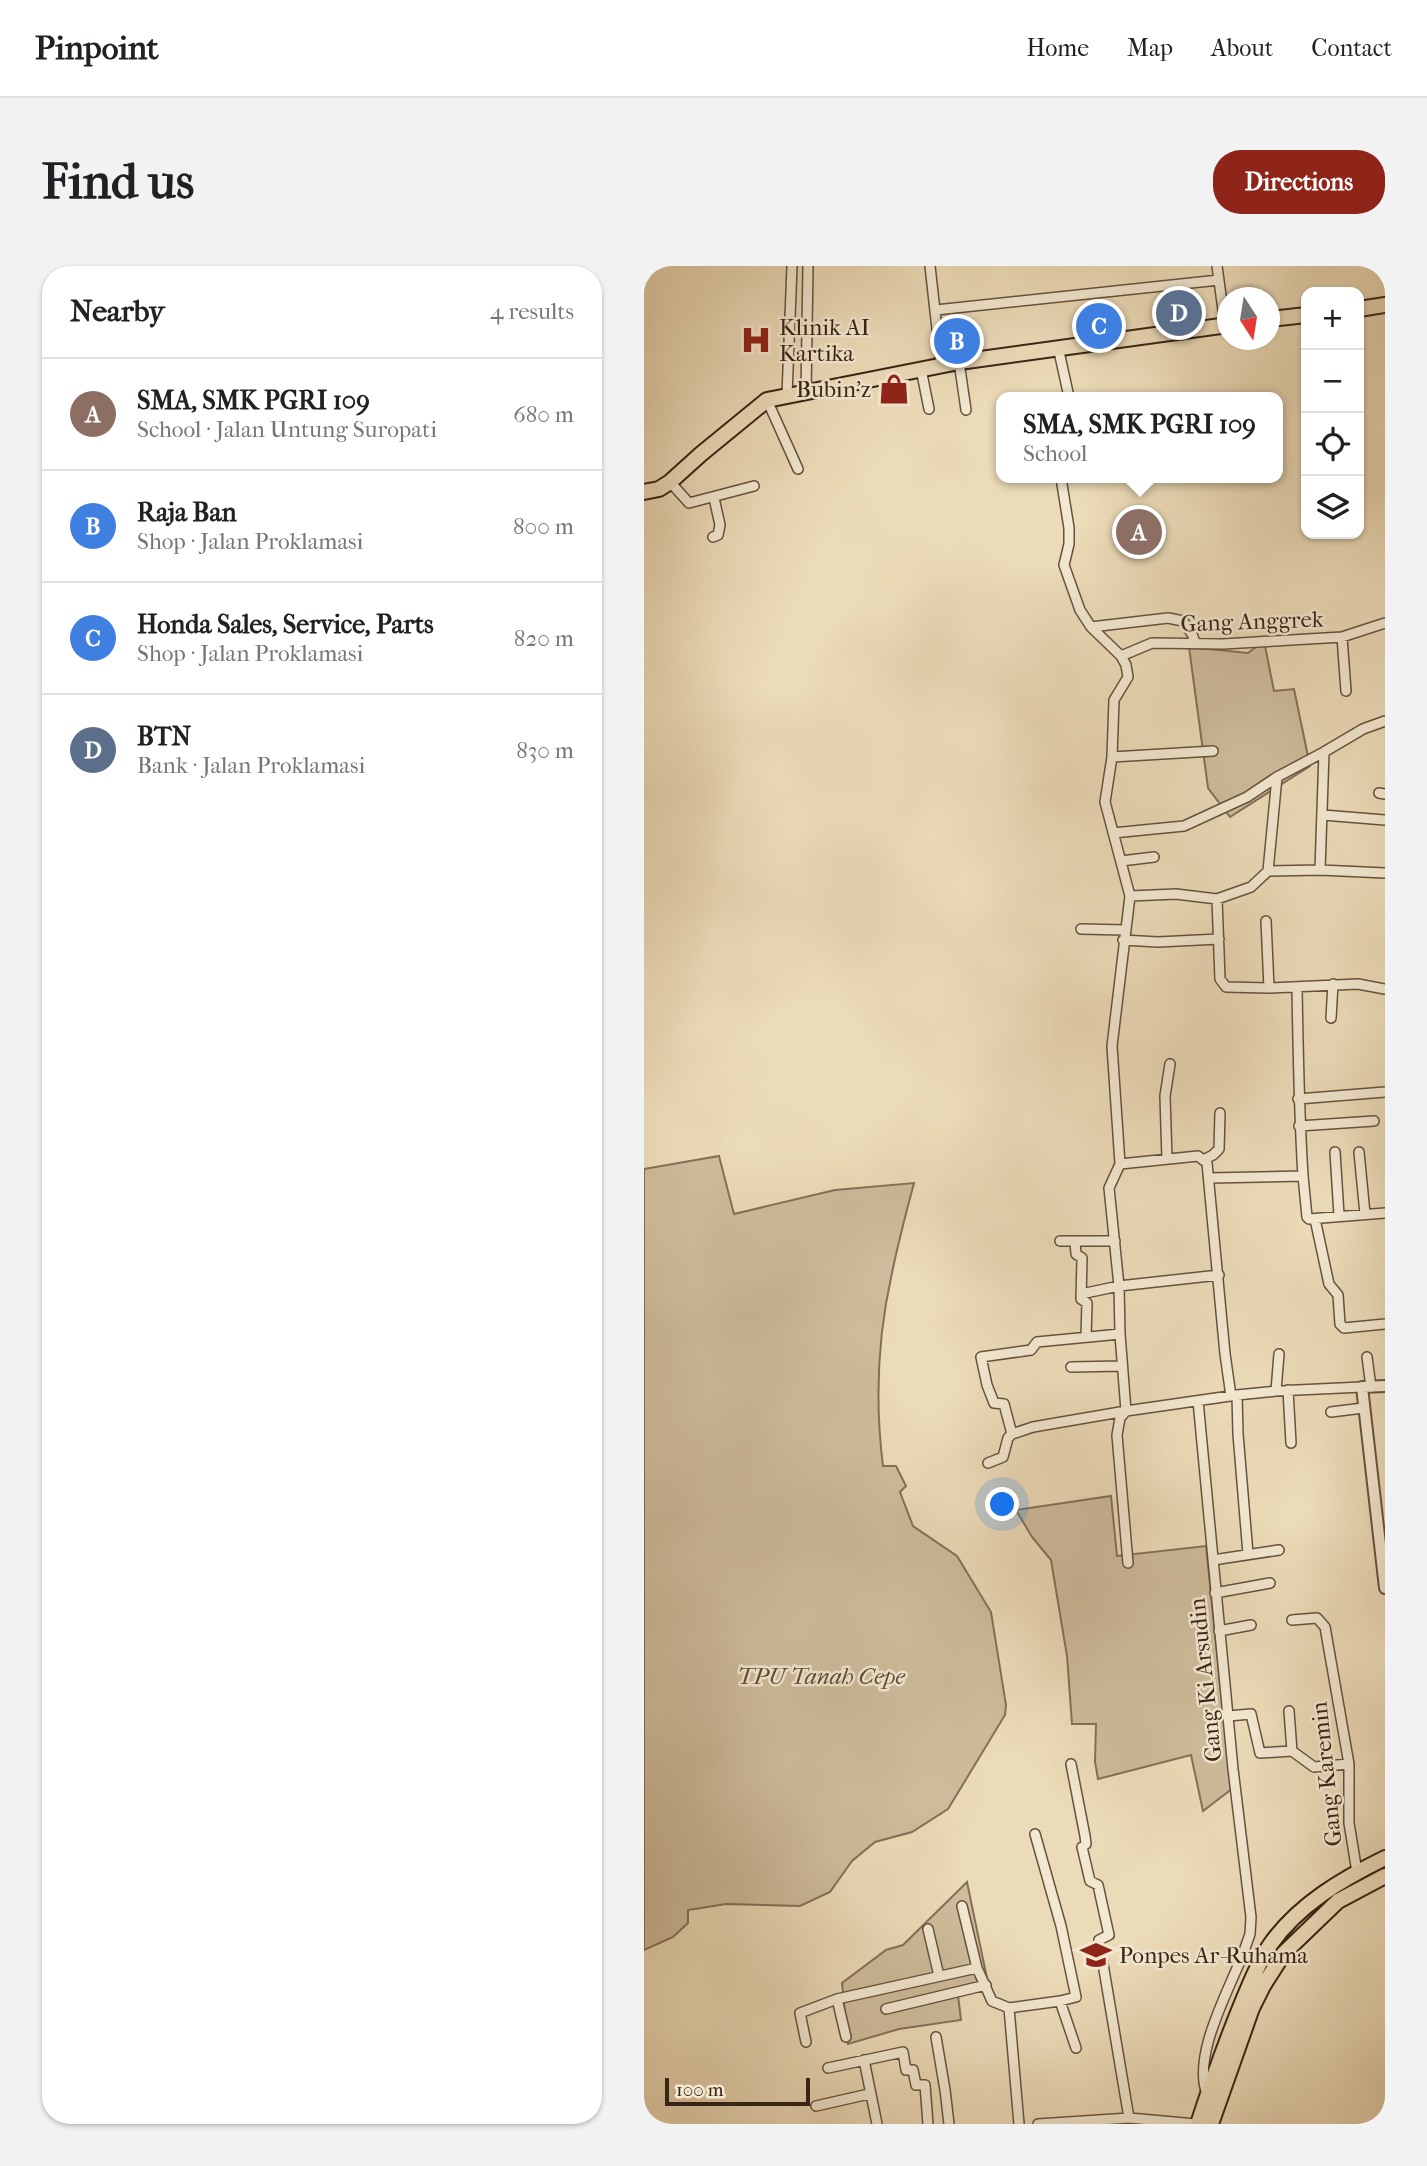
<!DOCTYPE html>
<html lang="en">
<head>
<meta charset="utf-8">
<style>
	body { margin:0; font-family:"IM FELL French Canon",serif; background:#f2f2f2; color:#202124 }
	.controls { position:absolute; right:21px; top:21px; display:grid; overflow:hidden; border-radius:14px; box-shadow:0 2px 5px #0004 }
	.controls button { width:63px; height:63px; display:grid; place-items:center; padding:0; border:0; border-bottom:2px solid #e0e0e0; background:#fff; color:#202124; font:35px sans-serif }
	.compass { position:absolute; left:573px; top:21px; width:63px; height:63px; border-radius:50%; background:#fff; box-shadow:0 2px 5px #0004; rotate:168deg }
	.scale { position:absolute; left:21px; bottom:18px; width:145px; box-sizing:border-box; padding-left:7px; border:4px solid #392415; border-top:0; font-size:19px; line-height:24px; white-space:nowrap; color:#392415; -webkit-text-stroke:5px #f3e8d1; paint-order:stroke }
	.you { position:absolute; left:359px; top:1239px; width:24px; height:24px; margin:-18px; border:5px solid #fff; border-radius:50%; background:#1a73e8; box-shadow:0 0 0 10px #1a73e833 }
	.badge { display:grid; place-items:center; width:46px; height:46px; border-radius:50%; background:#8f2418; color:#fff; font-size:23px; font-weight:700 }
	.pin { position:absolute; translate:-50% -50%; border:4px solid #fff; box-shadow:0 2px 7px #0006 }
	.popup { position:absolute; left:352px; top:126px; width:287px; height:91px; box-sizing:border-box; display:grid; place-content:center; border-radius:14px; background:#fff; filter:drop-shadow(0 2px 5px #0005); font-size:23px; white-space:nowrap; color:#757577 }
	.popup b { font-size:26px; color:#202124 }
	.popup::after { content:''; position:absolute; left:50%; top:100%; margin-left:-14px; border:14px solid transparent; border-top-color:#fff }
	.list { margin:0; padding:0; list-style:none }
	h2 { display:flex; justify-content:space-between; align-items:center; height:91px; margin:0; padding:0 28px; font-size:30px }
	h2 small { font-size:23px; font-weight:400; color:#757577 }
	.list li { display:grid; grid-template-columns:46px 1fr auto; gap:21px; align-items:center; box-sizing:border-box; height:112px; padding:0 28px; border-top:2px solid #e0e0e0 }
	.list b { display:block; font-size:26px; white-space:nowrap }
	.list p { margin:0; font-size:23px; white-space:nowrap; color:#757577 }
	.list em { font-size:23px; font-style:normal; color:#757577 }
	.icon { flex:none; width:38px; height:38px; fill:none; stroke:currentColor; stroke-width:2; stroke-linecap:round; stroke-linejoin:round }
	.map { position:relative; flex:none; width:741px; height:1858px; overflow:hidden; border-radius:28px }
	header { display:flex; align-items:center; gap:42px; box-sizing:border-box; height:98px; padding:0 35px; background:#fff; border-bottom:2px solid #e0e0e0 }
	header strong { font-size:33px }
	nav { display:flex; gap:38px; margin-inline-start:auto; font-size:24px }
	.intro { display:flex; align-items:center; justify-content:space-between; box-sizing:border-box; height:168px; padding:0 42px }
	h1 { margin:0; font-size:49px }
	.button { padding:18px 32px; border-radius:28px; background:#8f2418; color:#fff; font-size:24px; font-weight:700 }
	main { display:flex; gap:42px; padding:0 42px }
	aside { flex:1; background:#fff; border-radius:28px; box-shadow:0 2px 5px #0004 }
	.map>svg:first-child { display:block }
</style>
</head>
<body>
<header>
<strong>Pinpoint</strong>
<nav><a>Home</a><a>Map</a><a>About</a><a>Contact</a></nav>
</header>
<div class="intro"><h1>Find us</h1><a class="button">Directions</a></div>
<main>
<aside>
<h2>Nearby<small>4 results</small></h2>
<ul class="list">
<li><span class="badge" style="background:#8d6e63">A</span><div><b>SMA, SMK PGRI 109</b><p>School · Jalan Untung Suropati</p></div><em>680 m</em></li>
<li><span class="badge" style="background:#3f7fe0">B</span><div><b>Raja Ban</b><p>Shop · Jalan Proklamasi</p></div><em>800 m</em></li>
<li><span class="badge" style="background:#3f7fe0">C</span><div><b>Honda Sales, Service, Parts</b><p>Shop · Jalan Proklamasi</p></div><em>820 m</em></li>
<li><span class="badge" style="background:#5c6f8a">D</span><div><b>BTN</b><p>Bank · Jalan Proklamasi</p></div><em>830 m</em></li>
</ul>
</aside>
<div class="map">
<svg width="741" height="1858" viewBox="0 0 741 1858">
	<rect width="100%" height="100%" fill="#ecdbb8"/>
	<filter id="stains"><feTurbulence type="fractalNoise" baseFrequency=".00286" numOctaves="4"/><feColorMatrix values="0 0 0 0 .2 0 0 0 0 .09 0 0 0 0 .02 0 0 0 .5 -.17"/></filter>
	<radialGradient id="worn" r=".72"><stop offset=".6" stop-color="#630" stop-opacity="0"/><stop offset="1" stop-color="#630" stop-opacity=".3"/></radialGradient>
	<!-- green -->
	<path fill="#cebc9c" stroke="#847058" stroke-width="2" d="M 620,375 L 630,425 L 650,423 L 666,500 L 586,551 L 564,522 L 545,381 L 604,387 Z
		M 75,890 L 90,948 L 191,924 L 270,917 C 262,947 254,977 248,1007 C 234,1069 231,1137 239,1200 L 252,1200 L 262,1220 L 256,1226 L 269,1260 L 313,1290 L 347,1346 L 362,1439 L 361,1449 L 304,1543 L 268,1566 L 231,1576 L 208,1595 L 186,1626 L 156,1640 L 82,1638 L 44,1644 L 44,1657 L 29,1671 L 0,1684 L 0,903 Z
		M 467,1230 L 473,1290 L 562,1280 L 577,1426 L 593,1519 L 559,1545 L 547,1489 L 454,1513 L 451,1496 L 452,1458 L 428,1458 L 423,1390 L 407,1294 L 388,1271 L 372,1244 Z
		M 323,1616 L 345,1722 L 314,1729 L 317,1754 L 255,1763 L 204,1778 L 198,1717 L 242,1684 L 259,1679 Z"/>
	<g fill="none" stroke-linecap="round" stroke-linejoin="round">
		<!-- minor casing -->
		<g stroke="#66523e" stroke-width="12">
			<path id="minor" d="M 286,0 L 297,99
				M 573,0 L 581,59
				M 292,44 L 575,14
				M 414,81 L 425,131
				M 315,96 L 322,144
				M 277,103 L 285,143
				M 162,126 L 164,0
				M 143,129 L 148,0
				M 123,134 L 154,203
				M 417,212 L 425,262 L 425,278 L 420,299 L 436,344 L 447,361 L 477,390 L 482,399 L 484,411 L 470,434 L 468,491 L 461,536 L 486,630 L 468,780 L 476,898 L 465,922 L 475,1020 L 476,1068 L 482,1145
				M 26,216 L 45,237 L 110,220
				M 69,271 L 74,269 L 76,259 L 70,232
				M 447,361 L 524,352 L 539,355 L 548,368 L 551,376
				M 698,371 L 702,425
				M 477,390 L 508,377 L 579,378 L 698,371 L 741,357
				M 741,455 L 719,463 L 680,486 L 633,511 L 624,605 L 676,604 L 741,607
				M 468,491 L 569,485
				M 735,527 L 741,528
				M 679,549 L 741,554
				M 469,567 L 540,560 L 603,531 L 633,511
				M 477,595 L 510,591
				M 676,604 L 680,486
				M 486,630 L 532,628 L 573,633 L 607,621 L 624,605
				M 573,633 L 576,713 L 582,721 L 625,722 L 714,718 L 741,723
				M 622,655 L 625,722
				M 437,663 L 481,664
				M 479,674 L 514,676 L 575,673
				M 653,721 C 654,784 655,847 659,910
				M 687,752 L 689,718
				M 654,833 L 741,826
				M 655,860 L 730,855
				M 691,886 L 695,949
				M 715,886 L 721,948
				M 523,893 L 521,830 L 526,798
				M 559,894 L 569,889 L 575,883 L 576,847
				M 476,898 L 554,890 L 563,897 L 581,1088 L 587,1130
				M 566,912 L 659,910 L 663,951 L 665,953 L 741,947
				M 671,953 L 685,1018 L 694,1029 L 696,1058 L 700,1062 L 741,1058
				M 416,975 L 471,975
				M 431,976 L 432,988 L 438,992 L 437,1033 L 443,1037 L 442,1071
				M 437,1028 L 475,1020 L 575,1009
				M 723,1091 L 727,1121
				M 427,1101 L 478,1100
				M 644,1124 L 647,1177
				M 632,1125 L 635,1088
				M 593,1129 L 594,1168 L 604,1288
				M 554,1135 L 589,1503 L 607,1651 L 606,1668 L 599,1688
				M 482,1145 L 476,1152 L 473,1169 L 484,1297
				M 687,1146 L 719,1142
				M 368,1168 L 360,1138 L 350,1137 L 343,1119 L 337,1091 L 387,1084 L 393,1076 L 476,1068
				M 344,1197 L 359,1191 L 364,1172 L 368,1168 L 389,1161 L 482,1145 L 593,1129 L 632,1125 L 718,1121
				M 569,1294 L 635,1284
				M 571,1327 L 626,1317
				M 648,1354 L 673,1352 L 681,1361 L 705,1498 L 705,1557 L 713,1606
				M 575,1365 L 607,1359
				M 645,1445 L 648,1485
				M 584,1450 L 607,1448 L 616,1487 L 648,1485 L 670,1501 L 705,1498
				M 427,1498 L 441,1570 L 442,1578 L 438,1581 L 446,1615 L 454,1619 L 465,1669 L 455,1674 L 485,1852
				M 318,1640 L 333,1702
				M 284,1663 L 295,1710
				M 193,1733 L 202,1771
				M 416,1735 L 432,1782
				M 365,1742 L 416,1735 L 432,1731 L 417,1660 L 391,1568
				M 242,1743 L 342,1719
				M 292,1771 L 301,1824 L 305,1858
				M 162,1776 L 156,1747 L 193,1733 L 333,1702 L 348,1735 L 365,1742 L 375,1858
				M 220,1794 L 233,1858
				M 184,1802 L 259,1786 L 262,1804 L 269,1804 L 272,1819 L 281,1819 L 284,1858
				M 563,1828 C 548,1790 584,1726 599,1688 L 615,1697
				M 172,1840 L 225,1828
				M 394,1858 L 485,1852 L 552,1858"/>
		</g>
		<!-- tertiary casing -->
		<g stroke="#66523e" stroke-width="14">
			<path id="tertiary" d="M 741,1120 L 718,1121 L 741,1322"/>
		</g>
		<!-- primary casing -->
		<g stroke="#392415" stroke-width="18">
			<path id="primary" d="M 715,43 L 741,39
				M 626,53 L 662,49
				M 0,226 L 15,223 L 26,216 L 57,188 L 123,134 L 315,96 L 584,59"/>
		</g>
		<!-- trunk casing -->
		<g stroke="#392415" stroke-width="18">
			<path id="trunk" d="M 554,1858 C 568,1815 583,1773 600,1732 C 608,1713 615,1695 626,1679 C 654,1639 698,1613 741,1592
				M 567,1858 L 608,1742 L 619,1720 L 640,1687 L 694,1635 L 741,1610"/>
		</g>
		<!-- minor -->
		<use href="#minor" stroke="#f3e8d1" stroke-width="9"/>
		<!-- tertiary -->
		<use href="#tertiary" stroke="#f3e8d1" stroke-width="10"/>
		<!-- primary -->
		<use href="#primary" stroke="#ecdbb8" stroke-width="14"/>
		<!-- trunk -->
		<use href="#trunk" stroke="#ecdbb8" stroke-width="14"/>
	</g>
	<!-- icons -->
	<defs>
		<g id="hospital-bare" transform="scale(2.415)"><path d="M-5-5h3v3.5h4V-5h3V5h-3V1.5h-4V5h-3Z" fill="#8f2418" stroke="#f3e8d1" stroke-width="2.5" paint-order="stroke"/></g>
		<g id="shop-bare" transform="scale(2.415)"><path d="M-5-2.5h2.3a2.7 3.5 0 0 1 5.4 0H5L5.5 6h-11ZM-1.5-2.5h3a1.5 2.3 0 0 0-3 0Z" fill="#8f2418" stroke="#f3e8d1" stroke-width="2.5" paint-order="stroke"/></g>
		<g id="school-bare" transform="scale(2.415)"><path d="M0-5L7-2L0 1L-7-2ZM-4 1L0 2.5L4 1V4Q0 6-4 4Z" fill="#8f2418" stroke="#f3e8d1" stroke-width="2.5" paint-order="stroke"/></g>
	</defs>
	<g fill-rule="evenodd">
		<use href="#hospital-bare" x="112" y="74"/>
		<use href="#shop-bare" x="250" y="123"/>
		<use href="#school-bare" x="452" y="1689"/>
	</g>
	<g text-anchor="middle" stroke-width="5" stroke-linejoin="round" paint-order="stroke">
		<!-- poi labels -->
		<g font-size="23" fill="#392415" stroke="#f3e8d1" text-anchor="start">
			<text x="135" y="69">Klinik AI<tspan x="135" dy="26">Kartika</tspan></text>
			<text x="227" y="131" text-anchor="end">Bubin’z</text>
			<text x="475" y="1697">Ponpes Ar-Ruhama</text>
		</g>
		<!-- street labels -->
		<g font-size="23" fill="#392415" stroke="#f3e8d1">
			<text transform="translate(608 355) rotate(-2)" y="8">Gang Anggrek</text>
			<text transform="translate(561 1414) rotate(-96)" y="8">Gang Ki Arsudin</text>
			<text transform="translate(682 1508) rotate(-96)" y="8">Gang Karemin</text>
		</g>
		<!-- park labels -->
		<g font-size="23" font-style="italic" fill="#5e4a37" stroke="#f3e8d1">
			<text x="177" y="1418">TPU Tanah Cepe</text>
		</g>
	</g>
	<rect width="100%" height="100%" filter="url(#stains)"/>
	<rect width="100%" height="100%" fill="url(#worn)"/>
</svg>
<div class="controls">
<button>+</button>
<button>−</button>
<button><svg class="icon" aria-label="locate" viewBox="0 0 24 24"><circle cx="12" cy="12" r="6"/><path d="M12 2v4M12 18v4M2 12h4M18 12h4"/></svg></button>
<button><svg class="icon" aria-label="layers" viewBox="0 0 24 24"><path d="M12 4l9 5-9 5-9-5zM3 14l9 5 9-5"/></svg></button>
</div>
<svg class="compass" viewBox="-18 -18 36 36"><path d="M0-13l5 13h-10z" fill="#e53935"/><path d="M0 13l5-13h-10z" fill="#757577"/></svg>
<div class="scale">100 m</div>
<div class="you"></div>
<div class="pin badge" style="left:495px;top:266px;background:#8d6e63">A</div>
<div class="popup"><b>SMA, SMK PGRI 109</b>School</div>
<div class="pin badge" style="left:313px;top:75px;background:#3f7fe0">B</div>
<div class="pin badge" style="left:455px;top:60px;background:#3f7fe0">C</div>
<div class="pin badge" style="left:535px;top:47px;background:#5c6f8a">D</div>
</div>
</main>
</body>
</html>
